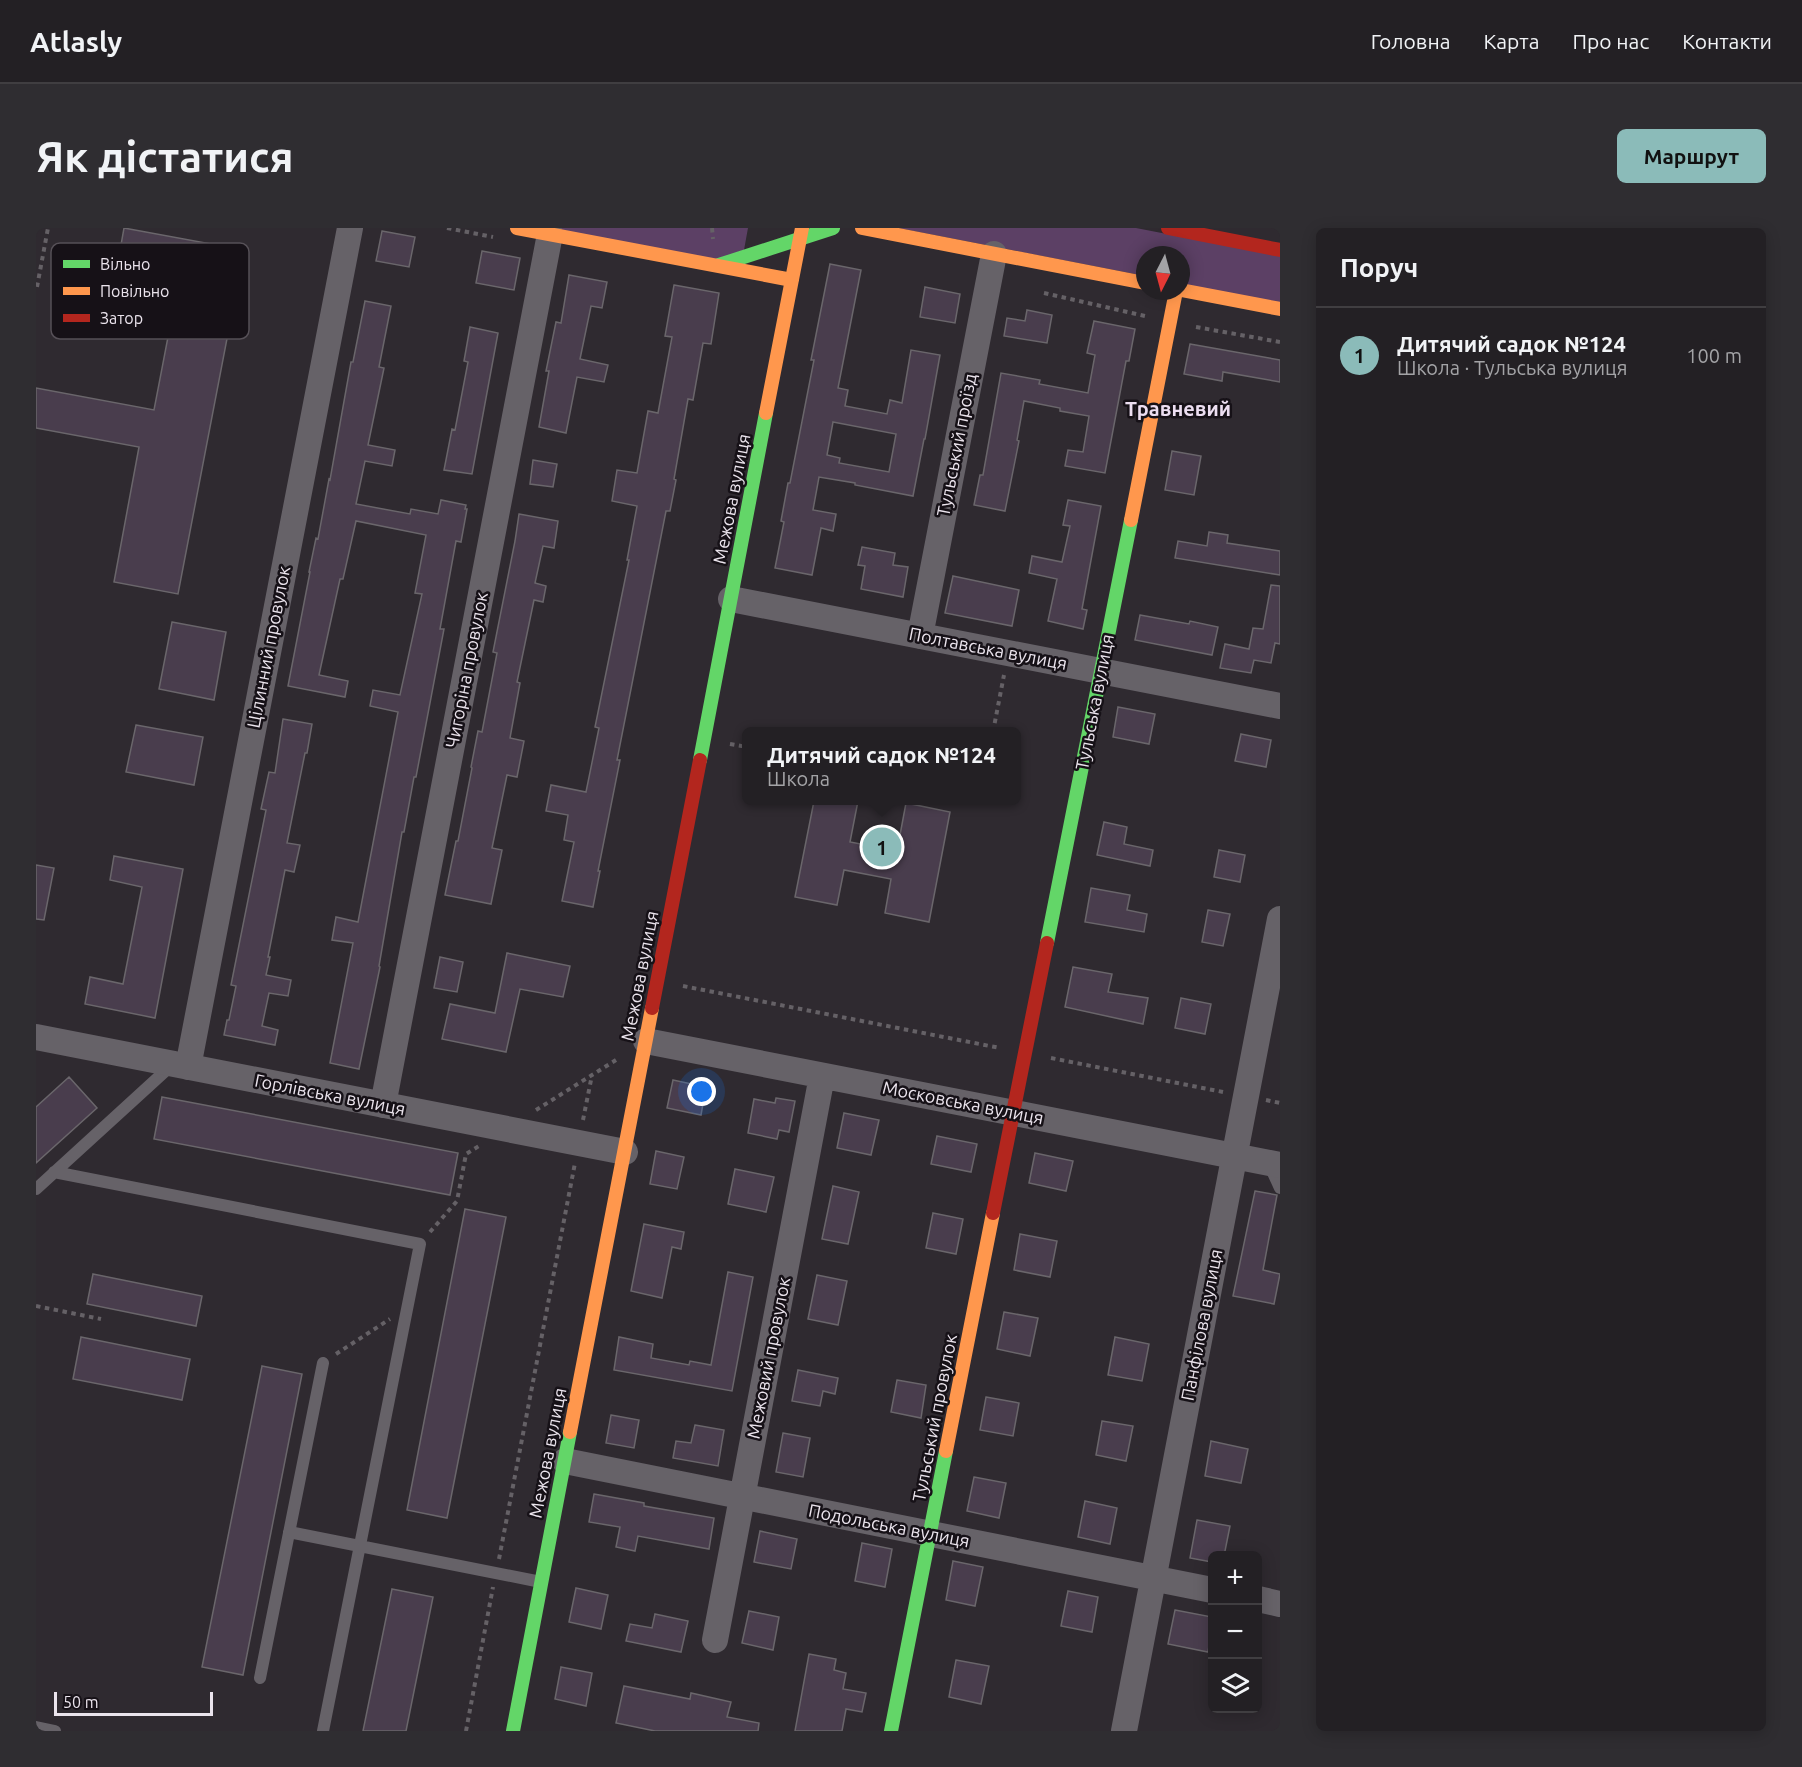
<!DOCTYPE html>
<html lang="uk">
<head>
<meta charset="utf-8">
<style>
	body { margin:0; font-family:Ubuntu,sans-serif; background:#2f2d31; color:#f1f3f6 }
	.controls { position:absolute; right:18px; bottom:18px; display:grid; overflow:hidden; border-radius:9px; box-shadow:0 3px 15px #0003 }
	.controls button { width:54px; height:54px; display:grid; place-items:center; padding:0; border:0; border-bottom:2px solid #403e41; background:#232024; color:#f1f3f6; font:30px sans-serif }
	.compass { position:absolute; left:1100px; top:18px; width:54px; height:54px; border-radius:50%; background:#232024; box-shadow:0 3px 15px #0003; rotate:186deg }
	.scale { position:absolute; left:18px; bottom:15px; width:159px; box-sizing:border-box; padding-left:6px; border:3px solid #ebe4ed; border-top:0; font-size:16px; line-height:21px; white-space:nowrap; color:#ebe4ed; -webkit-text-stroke:4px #161117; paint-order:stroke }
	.you { position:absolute; left:666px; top:864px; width:21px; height:21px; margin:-15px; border:4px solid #fff; border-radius:50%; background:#1a73e8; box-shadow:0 0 0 9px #1a73e833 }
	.badge { display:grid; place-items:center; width:39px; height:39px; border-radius:50%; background:#8bbbb9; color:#111; font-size:20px; font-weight:700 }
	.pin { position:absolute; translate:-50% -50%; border:3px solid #fff; box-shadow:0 2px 6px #0006 }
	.popup { position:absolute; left:706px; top:499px; width:279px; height:78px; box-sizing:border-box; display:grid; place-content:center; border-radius:9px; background:#232024; filter:drop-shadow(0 2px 4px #0005); font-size:20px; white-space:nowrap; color:#a3a3a6 }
	.popup b { font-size:22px; color:#f1f3f6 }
	.popup::after { content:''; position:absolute; left:50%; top:100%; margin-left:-12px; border:12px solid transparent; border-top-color:#232024 }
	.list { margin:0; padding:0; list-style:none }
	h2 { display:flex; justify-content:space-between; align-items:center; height:78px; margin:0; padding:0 24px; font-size:26px }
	h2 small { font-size:20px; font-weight:400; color:#a3a3a6 }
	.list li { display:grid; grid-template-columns:39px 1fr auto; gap:18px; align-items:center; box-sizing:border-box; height:96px; padding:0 24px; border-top:2px solid #403e41 }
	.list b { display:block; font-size:22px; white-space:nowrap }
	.list p { margin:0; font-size:20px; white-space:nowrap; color:#a3a3a6 }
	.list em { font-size:20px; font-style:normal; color:#a3a3a6 }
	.icon { flex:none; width:33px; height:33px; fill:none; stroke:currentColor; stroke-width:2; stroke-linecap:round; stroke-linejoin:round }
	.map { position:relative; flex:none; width:1244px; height:1503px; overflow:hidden; border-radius:9px }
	header { display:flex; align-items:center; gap:36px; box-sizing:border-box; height:84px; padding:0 30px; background:#232024; border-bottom:2px solid #403e41 }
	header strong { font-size:28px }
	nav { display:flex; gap:33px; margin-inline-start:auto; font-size:21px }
	.intro { display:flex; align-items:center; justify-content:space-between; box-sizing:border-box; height:144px; padding:0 36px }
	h1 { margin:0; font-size:42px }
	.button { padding:15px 27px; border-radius:9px; background:#8bbbb9; color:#111; font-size:21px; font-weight:700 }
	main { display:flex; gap:36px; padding:0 36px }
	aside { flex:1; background:#232024; border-radius:9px; box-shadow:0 3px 15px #0003 }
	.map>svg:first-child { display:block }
</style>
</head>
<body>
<header>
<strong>Atlasly</strong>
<nav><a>Головна</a><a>Карта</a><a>Про нас</a><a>Контакти</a></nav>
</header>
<div class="intro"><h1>Як дістатися</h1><a class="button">Маршрут</a></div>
<main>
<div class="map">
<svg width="1244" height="1503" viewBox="0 0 1244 1503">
	<rect width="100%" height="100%" fill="#2f2a30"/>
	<!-- green -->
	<path fill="#5c4065" d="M 511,0 L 712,0 L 708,22 L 680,32 Z
		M 862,0 L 1100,0 L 1244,28 L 1244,75 L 1145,56 L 1145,27 L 1109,27 L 1109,48 Z"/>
	<!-- building -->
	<path fill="#493d4d" stroke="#6a666b" stroke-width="1.5" fill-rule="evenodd" d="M 88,0 L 208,22 L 142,366 L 78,354 L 103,219 L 0,200 L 0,160 L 118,182 L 142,57 L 80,45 Z
		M 346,3 L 379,9 L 373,39 L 340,33 Z
		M 446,23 L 484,30 L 478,62 L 440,55 Z
		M 794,36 L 825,42 L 802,160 L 812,162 L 809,178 L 851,186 L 854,172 L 866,175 L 875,122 L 904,127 L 889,211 L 888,211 L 877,268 L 819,257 L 819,255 L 783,249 L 777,282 L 800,286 L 797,303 L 785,300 L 776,347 L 739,340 L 748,294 L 745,293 L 752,255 L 754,255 L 778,132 L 775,132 ZM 797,194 L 860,206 L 853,244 L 803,235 L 804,230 L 791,227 Z
		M 533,47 L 571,54 L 566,80 L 555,78 L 544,131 L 572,137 L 568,154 L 541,149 L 530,205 L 503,199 L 513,143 L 510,143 L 520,94 L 525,95 Z
		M 638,57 L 683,65 L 675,116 L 667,115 L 657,172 L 652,171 L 638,251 L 640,252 L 634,283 L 630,283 L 581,532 L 584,532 L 562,643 L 564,643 L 557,679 L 526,673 L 538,614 L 528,612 L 532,587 L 510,583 L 515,557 L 550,564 L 563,500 L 559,499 L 593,332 L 591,332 L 601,278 L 576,273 L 581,242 L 601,245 L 612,183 L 622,185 L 636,109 L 629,108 Z
		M 889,59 L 924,66 L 919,95 L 884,89 Z
		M 329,73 L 355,78 L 343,139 L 348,140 L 332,217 L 359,222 L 356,238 L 329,233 L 320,276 L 374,286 L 375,281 L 402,286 L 405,272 L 430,277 L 429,281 L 431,281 L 425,314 L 420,313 L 404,401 L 408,401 L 380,549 L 378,549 L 368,604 L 366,604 L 343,738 L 344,739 L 323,841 L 294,835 L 317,715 L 296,712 L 300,689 L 322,694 L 362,484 L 334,478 L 337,462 L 364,467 L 386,366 L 379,365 L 390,307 L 320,293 L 307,351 L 304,351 L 283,447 L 312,453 L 309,469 L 252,458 L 274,344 L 273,344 L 280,310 L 282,311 L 293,251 L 294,252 L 315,134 L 317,134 Z
		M 991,82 L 1016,87 L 1011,115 L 968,108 L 971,90 L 989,93 Z
		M 1058,93 L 1099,101 L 1093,133 L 1090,133 L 1069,245 L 1029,238 L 1032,222 L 1047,224 L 1053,188 L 1024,183 L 1024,180 L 988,173 L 981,212 L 983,213 L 969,283 L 938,277 L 944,247 L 947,247 L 965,145 L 1004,152 L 1003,156 L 1052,165 L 1059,127 L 1051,125 Z
		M 434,99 L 462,105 L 436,246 L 408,242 L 416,201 L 419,202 L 432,134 L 428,133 Z
		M 1154,116 L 1244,132 L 1244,154 L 1187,144 L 1186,153 L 1148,146 Z
		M 1136,223 L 1165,228 L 1158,267 L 1129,262 Z
		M 497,232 L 521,236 L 517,259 L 494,256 Z
		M 1032,272 L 1065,278 L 1046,381 L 1051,382 L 1047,401 L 1012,393 L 1021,351 L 993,345 L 996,328 L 1026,334 L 1034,298 L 1027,297 Z
		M 483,286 L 522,293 L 518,320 L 507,318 L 499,355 L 510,358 L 507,374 L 498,372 L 481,454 L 484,455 L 474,510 L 488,513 L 481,549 L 471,547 L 456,620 L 466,622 L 455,676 L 409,667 L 420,613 L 422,613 L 436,540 L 435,539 L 442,503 L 446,504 L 461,425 L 457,424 L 479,313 Z
		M 1173,304 L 1192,307 L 1191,315 L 1244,323 L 1244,347 L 1139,330 L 1142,313 L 1171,318 Z
		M 826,319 L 859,325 L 857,337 L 872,339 L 867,369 L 825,361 L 829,338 L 822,337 Z
		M 917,348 L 983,362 L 976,398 L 909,385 Z
		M 1235,357 L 1244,358 L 1244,416 L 1239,415 L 1235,435 L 1218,432 L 1215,445 L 1184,440 L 1189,416 L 1213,421 L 1217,400 L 1227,401 Z
		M 1104,387 L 1153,396 L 1154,393 L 1182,399 L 1176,427 L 1099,412 Z
		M 136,394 L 190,404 L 178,472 L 123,461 Z
		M 1082,479 L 1119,486 L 1113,516 L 1077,509 Z
		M 247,491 L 276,496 L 271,525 L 269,525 L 251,615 L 264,617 L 258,644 L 249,642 L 232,729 L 234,729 L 230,747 L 255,752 L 252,768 L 233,765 L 226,798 L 242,802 L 239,817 L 188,807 L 191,792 L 193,792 L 200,758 L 195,757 L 230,582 L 225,581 L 233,544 L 239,545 Z
		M 100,497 L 167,509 L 158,557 L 90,544 Z
		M 1205,506 L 1235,512 L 1230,539 L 1199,533 Z
		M 778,573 L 822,573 L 814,614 L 861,623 L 870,575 L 914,584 L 893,694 L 849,685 L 855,651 L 808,642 L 801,677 L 759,669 Z
		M 1068,594 L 1091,599 L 1088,616 L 1117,622 L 1114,638 L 1061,627 Z
		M 1183,622 L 1209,627 L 1204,654 L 1178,649 Z
		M 78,628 L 147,641 L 119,790 L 49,776 L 54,749 L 87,756 L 106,659 L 74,652 Z
		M 0,637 L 18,640 L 8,692 L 0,691 Z
		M 1055,660 L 1094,667 L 1091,682 L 1111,686 L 1108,704 L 1049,694 Z
		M 1172,682 L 1194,686 L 1187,718 L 1166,714 Z
		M 471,725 L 534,738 L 527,769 L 484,761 L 470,824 L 406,811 L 414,776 L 459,785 Z
		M 404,729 L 427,734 L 421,764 L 398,760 Z
		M 1037,739 L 1076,746 L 1072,764 L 1112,770 L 1107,796 L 1029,779 Z
		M 1145,770 L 1175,776 L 1169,806 L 1139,800 Z
		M 33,849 L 61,880 L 0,935 L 0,879 Z
		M 637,852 L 670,859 L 665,887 L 631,880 Z
		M 126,869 L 422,925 L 414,967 L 118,911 Z
		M 740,870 L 759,873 L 753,904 L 743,902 L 741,911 L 712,905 L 718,871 L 739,875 Z
		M 808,885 L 843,892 L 835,927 L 801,920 Z
		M 901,908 L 941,916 L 935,944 L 895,936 Z
		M 620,923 L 648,929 L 641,961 L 614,956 Z
		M 999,925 L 1037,933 L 1030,963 L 993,955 Z
		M 699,941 L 738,949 L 730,984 L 692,976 Z
		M 797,958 L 823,964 L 812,1016 L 786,1011 Z
		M 1219,963 L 1241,967 L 1227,1042 L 1244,1046 L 1238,1076 L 1197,1068 Z
		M 429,981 L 470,989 L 411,1290 L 371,1282 Z
		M 897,985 L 927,991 L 920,1026 L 890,1020 Z
		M 608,996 L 648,1004 L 645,1021 L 636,1019 L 626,1070 L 595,1063 Z
		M 984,1006 L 1021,1013 L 1014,1049 L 978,1042 Z
		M 692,1044 L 717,1049 L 696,1163 L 578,1142 L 583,1109 L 617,1116 L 615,1130 L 653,1137 L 654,1133 L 675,1137 Z
		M 57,1046 L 166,1068 L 160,1098 L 51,1076 Z
		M 781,1047 L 811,1053 L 802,1097 L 772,1091 Z
		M 968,1084 L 1002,1090 L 994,1128 L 961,1121 Z
		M 45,1109 L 154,1131 L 146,1172 L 37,1151 Z
		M 1079,1109 L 1113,1116 L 1106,1153 L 1072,1147 Z
		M 226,1138 L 266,1146 L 207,1447 L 166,1439 Z
		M 762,1142 L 802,1150 L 799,1166 L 787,1163 L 784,1178 L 756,1173 Z
		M 861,1152 L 890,1157 L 885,1190 L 855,1184 Z
		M 950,1169 L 983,1175 L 977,1208 L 944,1202 Z
		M 575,1187 L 603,1192 L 598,1220 L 570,1215 Z
		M 1066,1193 L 1097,1198 L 1090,1233 L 1060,1227 Z
		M 659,1197 L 688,1202 L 682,1238 L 637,1230 L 640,1213 L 655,1215 Z
		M 747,1205 L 774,1210 L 767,1249 L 740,1244 Z
		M 1175,1213 L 1212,1221 L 1205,1255 L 1169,1248 Z
		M 938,1249 L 970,1255 L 963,1290 L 931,1283 Z
		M 558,1266 L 608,1275 L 608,1278 L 678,1290 L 673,1321 L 602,1308 L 599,1323 L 580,1319 L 584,1299 L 553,1294 Z
		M 1049,1273 L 1081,1280 L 1074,1316 L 1042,1309 Z
		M 1161,1292 L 1194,1298 L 1188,1328 L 1176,1328 L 1176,1334 L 1154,1330 Z
		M 724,1303 L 761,1311 L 755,1341 L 718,1334 Z
		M 826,1315 L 856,1321 L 849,1359 L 819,1353 Z
		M 917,1333 L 947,1339 L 939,1378 L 910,1372 Z
		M 540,1360 L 572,1367 L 565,1401 L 533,1394 Z
		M 356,1361 L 397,1369 L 370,1503 L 327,1503 Z
		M 1032,1363 L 1062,1369 L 1056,1404 L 1025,1398 Z
		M 1139,1382 L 1176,1389 L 1176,1399 L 1172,1424 L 1132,1416 Z
		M 713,1383 L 743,1389 L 737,1422 L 706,1415 Z
		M 619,1386 L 652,1393 L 645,1424 L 590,1413 L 594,1396 L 616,1400 Z
		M 773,1426 L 800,1431 L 798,1442 L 810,1445 L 807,1461 L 830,1465 L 826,1484 L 810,1481 L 806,1503 L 759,1503 Z
		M 920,1432 L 953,1438 L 945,1476 L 913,1469 Z
		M 525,1439 L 556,1445 L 550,1478 L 519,1471 Z
		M 588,1458 L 654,1471 L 655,1465 L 695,1474 L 691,1489 L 723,1495 L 722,1503 L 619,1503 L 580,1495 Z"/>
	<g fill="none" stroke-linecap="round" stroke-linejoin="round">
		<!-- path -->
		<path stroke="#656166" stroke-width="4" stroke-dasharray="4.5 4.5" stroke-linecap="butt" d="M 411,0 L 457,9
			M 676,0 L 677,11
			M 1,59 L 12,0
			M 1008,65 L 1109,88
			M 1160,99 L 1244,114
			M 957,504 L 968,447
			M 694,516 L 711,519
			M 647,758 L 964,820
			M 1015,830 L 1187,864
			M 1230,872 L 1244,875
			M 500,882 L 580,832
			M 547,892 L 556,847
			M 394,1004 L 421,973 L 430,926 L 443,918
			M 0,1078 L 65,1091
			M 300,1126 L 354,1091
			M 463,1331 L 539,935
			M 430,1503 L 457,1359"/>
		<!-- lane -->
		<path stroke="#666268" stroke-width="12" d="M 1233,936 L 1244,960
			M 18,944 L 384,1016 L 287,1503
			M 0,961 L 137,836
			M 253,1304 L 505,1354
			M 224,1450 L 287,1135
			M 0,1499 L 19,1503"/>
		<!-- street -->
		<path stroke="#666268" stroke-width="26" d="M 695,371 L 1244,478
			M 884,408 L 958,26
			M 0,809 L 589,924
			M 610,813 L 1244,937
			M 152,839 L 314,0
			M 347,877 L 514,6
			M 529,1233 L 1176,1362
			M 1222,1371 L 1244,1376
			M 679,1412 L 786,848
			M 1088,1503 L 1244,691"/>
		<!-- fast -->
		<path stroke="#63d668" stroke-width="14" d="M 683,37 L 797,0
			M 664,532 L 730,185
			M 1011,715 L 1095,292
			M 477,1503 L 534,1204
			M 855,1503 L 910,1223"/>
		<!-- slow -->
		<path stroke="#ff974d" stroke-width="14" d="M 481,0 L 756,52
			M 826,0 L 1109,55
			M 1145,62 L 1244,81
			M 730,185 L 766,0
			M 1095,292 L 1140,63
			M 534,1204 L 616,780
			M 910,1223 L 957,985"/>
		<!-- jam -->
		<path stroke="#b3261e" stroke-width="14" d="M 1132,0 L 1244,22
			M 616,780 L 664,532
			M 957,985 L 1011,715"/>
	</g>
	<g text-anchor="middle" stroke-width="5" stroke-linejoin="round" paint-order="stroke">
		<!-- street labels -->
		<g font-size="18" fill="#ebe4ed" stroke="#161117">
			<text transform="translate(921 217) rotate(-79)" y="6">Тульський проїзд</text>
			<text transform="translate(696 271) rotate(-79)" y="6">Межова вулиця</text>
			<text transform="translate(233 419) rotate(-79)" y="6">Цілинний провулок</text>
			<text transform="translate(952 421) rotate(11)" y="6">Полтавська вулиця</text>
			<text transform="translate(431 442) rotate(-79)" y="6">Чигоріна провулок</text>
			<text transform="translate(1059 474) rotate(-79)" y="6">Тульська вулиця</text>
			<text transform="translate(604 748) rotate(-79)" y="6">Межова вулиця</text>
			<text transform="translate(294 867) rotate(11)" y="6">Горлівська вулиця</text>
			<text transform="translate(927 875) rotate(11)" y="6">Московська вулиця</text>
			<text transform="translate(1166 1097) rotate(-79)" y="6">Панфілова вулиця</text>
			<text transform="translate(733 1130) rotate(-79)" y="6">Межовий провулок</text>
			<text transform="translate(899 1190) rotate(-79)" y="6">Тульський провулок</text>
			<text transform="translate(512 1225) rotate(-79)" y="6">Межова вулиця</text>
			<text transform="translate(853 1298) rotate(11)" y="6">Подольська вулиця</text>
		</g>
		<!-- neighbourhood labels -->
		<g font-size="20" font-weight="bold" fill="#ecdef1" stroke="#161117">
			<text x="1142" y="188">Травневий</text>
		</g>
	</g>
	<!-- legend -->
	<rect x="15" y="15" width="198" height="96" rx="9" fill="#161117" stroke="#565057" stroke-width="1.5"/>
	<rect x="27" y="32" width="27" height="8" fill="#63d668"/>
	<rect x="27" y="59" width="27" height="8" fill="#ff974d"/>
	<rect x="27" y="86" width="27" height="8" fill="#b3261e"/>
	<g font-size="16" fill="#ebe4ed">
		<text x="64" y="42">Вільно</text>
		<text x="64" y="69">Повільно</text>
		<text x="64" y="96">Затор</text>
	</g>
</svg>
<div class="controls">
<button>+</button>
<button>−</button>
<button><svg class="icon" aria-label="layers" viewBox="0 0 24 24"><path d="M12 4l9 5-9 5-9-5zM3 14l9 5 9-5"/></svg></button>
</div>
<svg class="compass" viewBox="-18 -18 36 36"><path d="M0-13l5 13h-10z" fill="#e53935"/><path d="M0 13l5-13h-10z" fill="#a3a3a6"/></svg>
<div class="scale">50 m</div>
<div class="you"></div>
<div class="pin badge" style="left:846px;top:619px">1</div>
<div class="popup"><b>Дитячий садок №124</b>Школа</div>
</div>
<aside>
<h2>Поруч<small></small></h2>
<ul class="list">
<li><span class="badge">1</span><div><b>Дитячий садок №124</b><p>Школа · Тульська вулиця</p></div><em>100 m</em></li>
</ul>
</aside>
</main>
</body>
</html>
